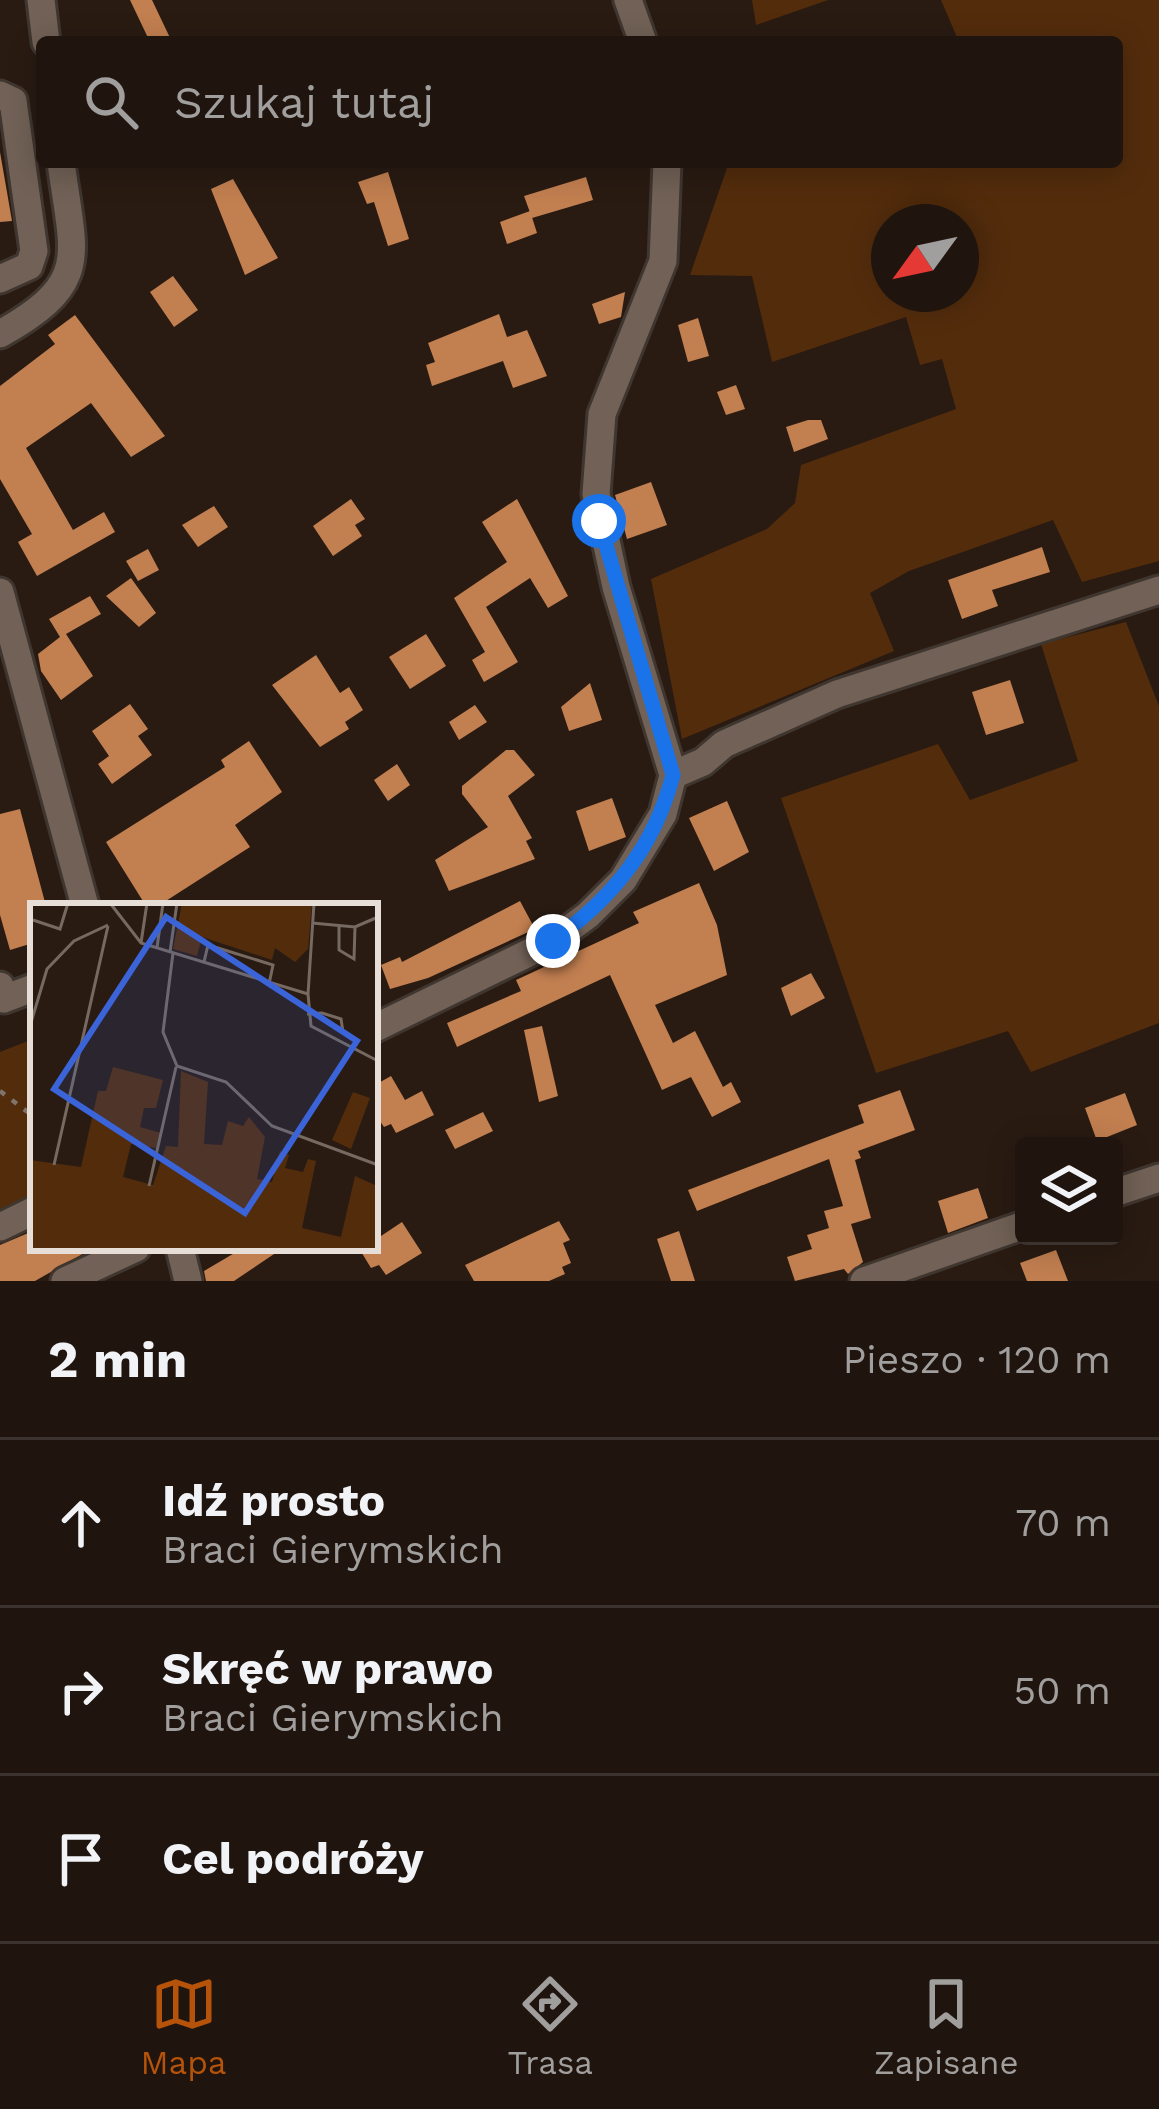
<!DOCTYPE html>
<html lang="pl">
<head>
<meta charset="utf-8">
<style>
	body { margin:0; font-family:"Work Sans",sans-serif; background:#2c211c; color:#f1f3f6 }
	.controls { position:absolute; right:36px; bottom:36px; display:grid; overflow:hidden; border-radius:12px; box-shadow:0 6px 30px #0003 }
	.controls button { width:108px; height:108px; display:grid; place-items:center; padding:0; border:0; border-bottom:3px solid #3c332e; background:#1f140e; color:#f1f3f6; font:60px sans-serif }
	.compass { position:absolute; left:871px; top:204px; width:108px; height:108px; border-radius:50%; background:#1f140e; box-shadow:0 6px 30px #0003; rotate:237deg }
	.stop { position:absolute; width:36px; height:36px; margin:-27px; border:9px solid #1a73e8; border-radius:50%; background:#fff }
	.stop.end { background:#1a73e8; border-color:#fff; box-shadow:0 3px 12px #0008 }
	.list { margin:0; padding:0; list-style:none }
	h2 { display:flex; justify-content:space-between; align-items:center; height:156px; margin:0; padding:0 48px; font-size:51px }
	h2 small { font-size:39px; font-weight:400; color:#a19e9e }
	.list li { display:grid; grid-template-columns:78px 1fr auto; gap:36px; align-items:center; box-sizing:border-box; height:168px; padding:0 48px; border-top:3px solid #3c332e }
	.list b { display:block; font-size:45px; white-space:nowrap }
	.list p { margin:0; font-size:39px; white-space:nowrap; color:#a19e9e }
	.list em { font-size:39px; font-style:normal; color:#a19e9e }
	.icon { flex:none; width:66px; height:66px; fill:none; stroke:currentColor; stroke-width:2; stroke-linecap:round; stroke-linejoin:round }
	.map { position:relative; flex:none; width:1159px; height:1281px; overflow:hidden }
	.search { position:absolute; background:#1f140e; box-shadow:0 6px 30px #0003; left:36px; right:36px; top:36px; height:132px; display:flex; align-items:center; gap:30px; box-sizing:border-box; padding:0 42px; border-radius:12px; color:#a19e9e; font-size:45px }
	.sheet { height:660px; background:#1f140e }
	nav { display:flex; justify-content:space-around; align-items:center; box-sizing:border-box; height:168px; border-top:3px solid #3c332e; background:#1f140e; font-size:33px; color:#a19e9e }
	nav a { display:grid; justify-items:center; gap:6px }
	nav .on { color:#b45309 }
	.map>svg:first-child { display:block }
</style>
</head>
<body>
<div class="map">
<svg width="1159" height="1281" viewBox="0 0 1159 1281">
	<rect width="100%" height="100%" fill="#291b12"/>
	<!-- green -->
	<path fill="#532c0c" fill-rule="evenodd" d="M 752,0 L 828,0 L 756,25 Z
		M 941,0 L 1159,0 L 1159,561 L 1082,582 L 1053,520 L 909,571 L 870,593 L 894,651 L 682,739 L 651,579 L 767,529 L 795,503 L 801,465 L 956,409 L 942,359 L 920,365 L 906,317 L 772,362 L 752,276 L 690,275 L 729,162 L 1117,162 L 1117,42 L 959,42 ZM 961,222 L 961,294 L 889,294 L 889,222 Z
		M 1126,622 L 1159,706 L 1159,1023 L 1031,1072 L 1008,1031 L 876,1073 L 781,798 L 938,744 L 970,800 L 1078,761 L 1041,644 Z
		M 33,1039 L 33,1197 L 0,1213 L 0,1052 Z"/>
	<!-- building -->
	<path fill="#c27f50" d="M 130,0 L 152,0 L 172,42 L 150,42 Z
		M 0,152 L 12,221 L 0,222 Z
		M 388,172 L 409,239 L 388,246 L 374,202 L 367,204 L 358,182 Z
		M 586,177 L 593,200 L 532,218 L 524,196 Z
		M 233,179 L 278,258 L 245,275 L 211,189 Z
		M 530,211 L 537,233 L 507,244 L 500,222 Z
		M 173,276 L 198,310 L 174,327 L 150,292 Z
		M 625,292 L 621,317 L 599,324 L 592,304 Z
		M 499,314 L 507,337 L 527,330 L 547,376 L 513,388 L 503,361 L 432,386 L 426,365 L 435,362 L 428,343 Z
		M 75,315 L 165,436 L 131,457 L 91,403 L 26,448 L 73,530 L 104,512 L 115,532 L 37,576 L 18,542 L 32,534 L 0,479 L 0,386 L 55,344 L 48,335 Z
		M 698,318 L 709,356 L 688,362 L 678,325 Z
		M 736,385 L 745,409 L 726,415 L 717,392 Z
		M 808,420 L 821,420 L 828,439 L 794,452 L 786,427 Z
		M 651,482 L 667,525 L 627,539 L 615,495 Z
		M 351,499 L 365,519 L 355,525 L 362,536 L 333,556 L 313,526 Z
		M 517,499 L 568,596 L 548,608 L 530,578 L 486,607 L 518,662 L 484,682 L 472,660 L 485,652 L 454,598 L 507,562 L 482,522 Z
		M 214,506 L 228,527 L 198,547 L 182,525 Z
		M 1042,547 L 1050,572 L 992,590 L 998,606 L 962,619 L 948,580 Z
		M 148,549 L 159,570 L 138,581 L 126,561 Z
		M 131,578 L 156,613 L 139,627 L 106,596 Z
		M 90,596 L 101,614 L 66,634 L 93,676 L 61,700 L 41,671 L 38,654 L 60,637 L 49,619 Z
		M 426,634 L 446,666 L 410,689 L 389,657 Z
		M 316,655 L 340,693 L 349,687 L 363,710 L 345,722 L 349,729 L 320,747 L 272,685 Z
		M 1010,680 L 1024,723 L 986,735 L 972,692 Z
		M 590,683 L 602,720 L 569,731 L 561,707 Z
		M 130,704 L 148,729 L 138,736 L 152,755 L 112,784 L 98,764 L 109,756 L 92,731 Z
		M 475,705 L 487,722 L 459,740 L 449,722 Z
		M 249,741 L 282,792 L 235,825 L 250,847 L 158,906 L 146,906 L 106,842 L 225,767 L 221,760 Z
		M 506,750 L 514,750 L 535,775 L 508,796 L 532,838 L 526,841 L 535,859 L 449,891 L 435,860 L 488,827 L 462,794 L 462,786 Z
		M 397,764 L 410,785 L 388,801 L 374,780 Z
		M 612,798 L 626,837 L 589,851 L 576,811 Z
		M 727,801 L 749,852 L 714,871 L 689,818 Z
		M 20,809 L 46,906 L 33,906 L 33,943 L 10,950 L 0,915 L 0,814 Z
		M 699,883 L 717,925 L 727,975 L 655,1005 L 673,1043 L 695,1031 L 723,1087 L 731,1082 L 741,1102 L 712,1117 L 691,1077 L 662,1090 L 610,975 L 457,1047 L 447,1023 L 521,991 L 516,980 L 639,923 L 633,912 Z
		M 520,901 L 535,929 L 428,978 L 390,989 L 381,965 L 400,957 L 402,962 Z
		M 811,973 L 825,998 L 791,1016 L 781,988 Z
		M 542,1026 L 558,1096 L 539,1102 L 524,1030 Z
		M 391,1076 L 405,1100 L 422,1091 L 434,1115 L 396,1133 L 391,1124 L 384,1127 L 375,1114 L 375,1085 Z
		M 900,1090 L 915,1130 L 858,1151 L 861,1158 L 855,1160 L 871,1218 L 851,1224 L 863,1262 L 848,1274 L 844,1269 L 795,1281 L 787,1257 L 812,1249 L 807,1235 L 829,1228 L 824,1211 L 843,1206 L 829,1159 L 697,1211 L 688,1190 L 864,1123 L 858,1105 Z
		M 1125,1093 L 1137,1125 L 1097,1141 L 1085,1108 Z
		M 483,1112 L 493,1131 L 455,1149 L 445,1130 Z
		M 978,1188 L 988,1218 L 948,1233 L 938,1201 Z
		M 559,1221 L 570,1240 L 563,1243 L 571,1263 L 562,1267 L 565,1274 L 549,1281 L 474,1281 L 465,1265 Z
		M 402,1222 L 422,1253 L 386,1275 L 379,1265 L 371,1268 L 360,1250 L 375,1248 L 375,1240 Z
		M 33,1231 L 33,1248 L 93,1248 L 35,1281 L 0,1281 L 0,1245 Z
		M 679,1231 L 695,1281 L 671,1281 L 657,1239 Z
		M 243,1248 L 283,1248 L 234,1281 L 206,1281 L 204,1271 Z
		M 1056,1250 L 1068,1281 L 1027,1281 L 1020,1263 Z"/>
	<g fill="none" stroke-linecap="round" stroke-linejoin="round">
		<!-- minor casing -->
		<g stroke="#403630" stroke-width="33">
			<path id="minor" d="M 41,0 L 46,42
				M 628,0 L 643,42
				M 0,95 L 13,101 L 34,251 L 29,266 L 0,279
				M 0,334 C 93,282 73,256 61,162
				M 0,592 L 85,906
				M 673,775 L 703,762 L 724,744 L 837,694 L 1159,590
				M 0,986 L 4,999 L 33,988
				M 375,1028 L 553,941 L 588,915 L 623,880 L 663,814 L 673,775 L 616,587 L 596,494 L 602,414 L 663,261 L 667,162
				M 1114,1193 L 1159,1178
				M 0,1227 L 33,1211
				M 180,1248 L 188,1281
				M 65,1281 L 136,1248
				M 864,1281 L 1024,1225"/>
		</g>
		<!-- path -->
		<path stroke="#81746d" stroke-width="4.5" stroke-dasharray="6 9" stroke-linecap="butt" d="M 0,1091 L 33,1116"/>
		<!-- minor -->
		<use href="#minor" stroke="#716156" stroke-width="27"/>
	</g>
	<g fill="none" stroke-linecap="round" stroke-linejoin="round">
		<!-- route -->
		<path stroke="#1a73e8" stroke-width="15" d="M 553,941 C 613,897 654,848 673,775 L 599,521"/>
	</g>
	<!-- overview -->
	<g transform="translate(30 903)">
		<rect width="348" height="348" fill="#291b12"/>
		<path d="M 152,0 L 282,0 L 278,46 L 265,59 L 245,45 L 242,57 L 172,34 L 167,53 L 143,46 ZM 83,164 L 133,177 L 126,205 L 114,205 L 110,224 L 131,230 L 126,245 L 101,241 L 93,274 L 123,282 L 136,243 L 148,244 L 151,168 L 178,179 L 174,241 L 192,242 L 198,218 L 213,223 L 219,214 L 235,234 L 227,276 L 242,279 L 250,248 L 259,252 L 255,265 L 273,269 L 278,256 L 286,258 L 272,325 L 311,334 L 325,273 L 347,283 L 348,348 L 0,348 L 0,257 L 51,264 L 68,188 L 76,188 ZM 323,189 L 340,195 L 321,246 L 302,237 Z" fill="#532c0c"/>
		<path fill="none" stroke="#756961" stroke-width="3" d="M 80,0 L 111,40 L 278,91 L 281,123 L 348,158M 3,17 L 30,26 L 38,0M 282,20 L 325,24 L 348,14M 309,23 L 309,47 L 324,56 L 325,24M 111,40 L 117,0M 127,45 L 133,0M 140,49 L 147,0M 143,50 L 133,129 L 147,163 L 196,179 L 242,223 L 348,262M 174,59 L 178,42 L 243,62 L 239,81M 278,91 L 284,0M 277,111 L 292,110 L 311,116 L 313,129 L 285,111M 0,123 L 17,66 L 44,38 L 78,22M 24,262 L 78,23M 119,283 L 146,164"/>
		<path fill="#3b64d8" fill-opacity="0.15" stroke="#3b64d8" stroke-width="6" d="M 136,14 L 327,138 L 215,310 L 24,186 Z"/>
		<rect width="348" height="348" fill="none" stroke="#e8ded8" stroke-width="6"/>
	</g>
</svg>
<div class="controls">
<button><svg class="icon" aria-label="layers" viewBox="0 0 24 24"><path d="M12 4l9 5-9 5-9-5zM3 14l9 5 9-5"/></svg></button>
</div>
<svg class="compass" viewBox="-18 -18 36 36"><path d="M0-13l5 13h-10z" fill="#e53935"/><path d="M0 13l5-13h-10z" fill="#a19e9e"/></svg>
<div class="stop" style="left:599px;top:521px"></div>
<div class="stop end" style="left:553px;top:941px"></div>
<div class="search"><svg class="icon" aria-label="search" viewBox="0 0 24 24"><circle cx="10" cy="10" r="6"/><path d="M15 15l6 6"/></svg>Szukaj tutaj</div>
</div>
<section class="sheet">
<h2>2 min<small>Pieszo · 120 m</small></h2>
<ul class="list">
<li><svg class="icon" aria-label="ahead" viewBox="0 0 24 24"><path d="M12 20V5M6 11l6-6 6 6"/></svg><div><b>Idź prosto</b><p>Braci Gierymskich</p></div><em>70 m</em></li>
<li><svg class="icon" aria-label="right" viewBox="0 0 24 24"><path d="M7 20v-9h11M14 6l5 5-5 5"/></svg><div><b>Skręć w prawo</b><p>Braci Gierymskich</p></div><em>50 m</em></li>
<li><svg class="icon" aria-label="arrive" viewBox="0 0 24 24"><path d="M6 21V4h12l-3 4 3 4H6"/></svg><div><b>Cel podróży</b></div></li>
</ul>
</section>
<nav>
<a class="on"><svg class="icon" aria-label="map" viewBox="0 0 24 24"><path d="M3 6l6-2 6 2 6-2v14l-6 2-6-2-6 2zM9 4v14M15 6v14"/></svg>Mapa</a>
<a><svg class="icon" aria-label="directions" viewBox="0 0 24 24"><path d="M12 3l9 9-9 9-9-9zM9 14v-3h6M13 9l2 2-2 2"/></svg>Trasa</a>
<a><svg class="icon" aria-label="saved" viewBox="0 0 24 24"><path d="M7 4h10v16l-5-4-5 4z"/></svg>Zapisane</a>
</nav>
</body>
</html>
